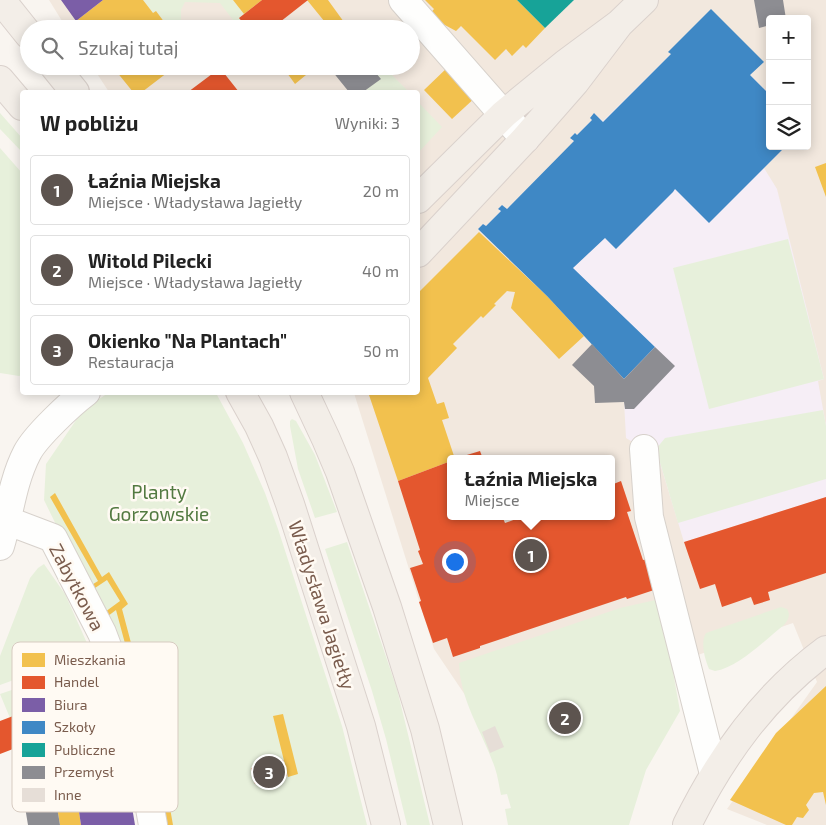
<!DOCTYPE html>
<html lang="pl">
<head>
<meta charset="utf-8">
<style>
	body { margin:0; font-family:"Exo 2",sans-serif; background:#f2f2f2; color:#222 }
	.controls { position:absolute; right:15px; top:15px; display:grid; overflow:hidden; border-radius:5px; box-shadow:0 2px 12px #0003 }
	.controls button { width:45px; height:45px; display:grid; place-items:center; padding:0; border:0; border-bottom:1px solid #e0e0e0; background:#fff; color:#222; font:25px sans-serif }
	.you { position:absolute; left:454px; top:561px; width:18px; height:18px; margin:-12px; border:4px solid #fff; border-radius:50%; background:#1a73e8; box-shadow:0 0 0 8px #1a73e833 }
	.badge { display:grid; place-items:center; width:32px; height:32px; border-radius:50%; background:#5d544f; color:#fff; font-size:16px; font-weight:700 }
	.pin { position:absolute; translate:-50% -50%; border:2px solid #fff; box-shadow:0 1px 5px #0006 }
	.popup { position:absolute; left:447px; top:455px; width:168px; height:65px; box-sizing:border-box; display:grid; place-content:center; border-radius:5px; background:#fff; filter:drop-shadow(0 1px 4px #0005); font-size:16px; white-space:nowrap; color:#767676 }
	.popup b { font-size:19px; color:#222 }
	.popup::after { content:''; position:absolute; left:50%; top:100%; margin-left:-10px; border:10px solid transparent; border-top-color:#fff }
	.list { margin:0; padding:0; list-style:none }
	h2 { display:flex; justify-content:space-between; align-items:center; height:65px; margin:0; padding:0 20px; font-size:21px }
	h2 small { font-size:16px; font-weight:400; color:#767676 }
	.list li { display:grid; grid-template-columns:32px 1fr auto; gap:15px; align-items:center; box-sizing:border-box; height:70px; margin:0 10px 10px; padding:0 10px; border:1px solid #e0e0e0; border-radius:5px }
	.list b { display:block; font-size:19px; white-space:nowrap }
	.list p { margin:0; font-size:16px; white-space:nowrap; color:#767676 }
	.list em { font-size:16px; font-style:normal; color:#767676 }
	.icon { flex:none; width:28px; height:28px; fill:none; stroke:currentColor; stroke-width:2; stroke-linecap:round; stroke-linejoin:round }
	.map { position:relative; flex:none; width:826px; height:825px; overflow:hidden }
	.search { position:absolute; background:#fff; box-shadow:0 2px 12px #0003; left:20px; top:20px; width:400px; height:55px; display:flex; align-items:center; gap:12px; box-sizing:border-box; padding:0 18px; border-radius:28px; color:#767676; font-size:19px }
	.panel { position:absolute; background:#fff; box-shadow:0 2px 12px #0003; left:20px; top:90px; width:400px; height:305px; border-radius:5px }
	.map>svg:first-child { display:block }
</style>
</head>
<body>
<div class="map">
<svg width="826" height="825" viewBox="0 0 826 825">
	<rect width="100%" height="100%" fill="#f9f5f0"/>
	<!-- residential -->
	<path fill="#f2e8de" fill-rule="evenodd" d="M 49,0 L 826,0 L 826,825 L 767,825 L 727,809 L 817,682 L 793,623 L 486,726 L 434,649 L 354,393 L 418,392 L 418,92 L 109,92 L 92,66 L 411,66 L 411,29 L 67,29 ZM 770,19 L 807,19 L 807,146 L 770,146 ZM 451,459 L 611,459 L 611,516 L 451,516 Z"/>
	<!-- education -->
	<path fill="#f6eef6" d="M 671,54 L 764,62 L 750,75 L 770,95 L 770,146 L 786,146 L 764,168 L 777,189 L 824,379 L 818,381 L 826,426 L 826,497 L 684,542 L 656,450 L 644,449 L 626,438 L 624,401 L 592,344 L 547,296 L 478,229 L 483,224 L 486,226 L 500,212 L 498,209 L 502,205 L 507,209 L 574,142 L 570,138 L 575,133 L 577,135 L 592,120 L 590,118 L 594,113 L 603,121 Z"/>
	<!-- green -->
	<path fill="#e7f0db" d="M 143,0 L 233,0 L 244,14 L 239,18 L 248,29 L 240,29 L 220,3 L 185,2 L 181,10 L 181,29 L 165,29 L 162,25 L 165,23 L 156,11 L 153,13 Z
		M 370,66 L 383,66 L 409,92 L 363,92 L 380,79 Z
		M 418,102 L 442,127 L 418,153 Z
		M 0,113 L 22,138 L 22,152 L 0,129 Z
		M 0,148 L 22,173 L 22,375 L 19,376 L 0,373 Z
		M 788,239 L 824,379 L 709,409 L 673,268 Z
		M 108,393 L 216,393 L 243,443 L 265,493 L 278,529 L 342,726 L 367,825 L 158,825 L 121,658 L 44,500 L 46,464 L 83,410 Z
		M 823,410 L 826,426 L 826,479 L 678,523 L 656,449 L 665,438 Z
		M 292,419 L 296,421 L 315,455 L 337,512 L 315,518 L 298,469 L 290,426 L 290,421 Z
		M 347,542 L 397,689 L 430,825 L 407,825 L 386,739 L 372,691 L 325,549 Z
		M 44,564 L 65,594 L 91,652 L 0,685 L 0,656 L 30,578 L 38,568 Z
		M 660,599 L 680,711 L 646,770 L 629,825 L 508,825 L 505,809 L 511,808 L 507,794 L 501,795 C 499,786 498,777 495,768 C 483,733 460,701 459,663 L 620,608 Z
		M 781,607 L 787,609 C 791,615 788,620 784,625 C 766,639 738,668 715,671 L 709,669 C 705,659 700,643 706,633 Z
		M 93,658 L 115,709 L 74,724 L 62,697 L 10,718 L 0,694 L 56,675 L 67,699 L 95,689 L 84,662 Z"/>
	<!-- homes -->
	<path fill="#f2c14e" d="M 103,0 L 143,0 L 153,13 L 156,11 L 165,23 L 162,25 L 165,29 L 83,29 L 76,21 Z
		M 233,0 L 262,0 L 244,14 Z
		M 307,0 L 328,0 L 349,29 L 327,29 L 329,27 Z
		M 425,0 L 517,0 L 545,28 L 526,48 L 523,45 L 512,56 L 506,49 L 495,60 L 461,26 L 456,31 L 428,16 L 434,9 Z
		M 112,66 L 176,66 L 142,92 L 133,92 Z
		M 282,66 L 317,66 L 295,84 Z
		M 449,66 L 478,95 L 452,119 L 424,90 Z
		M 826,163 L 826,197 L 815,167 Z
		M 479,232 L 547,296 L 584,336 L 559,359 L 511,308 L 515,292 L 507,291 L 494,304 L 496,305 L 483,318 L 481,316 L 453,344 L 457,348 L 428,378 L 437,404 L 444,402 L 449,418 L 442,420 L 455,459 L 451,459 L 451,461 L 398,481 L 368,392 L 418,392 L 418,293 Z
		M 55,493 L 102,577 L 109,572 L 128,604 L 122,609 L 155,733 L 164,732 L 170,761 L 162,763 L 173,825 L 167,825 L 156,759 L 164,757 L 159,739 L 151,740 L 116,610 L 108,616 L 105,612 L 120,601 L 107,580 L 92,590 L 90,586 L 98,581 L 50,497 Z
		M 82,673 L 88,686 L 72,693 L 66,680 Z
		M 826,686 L 826,805 L 823,792 L 814,793 L 806,805 L 809,810 L 803,818 L 797,817 L 792,825 L 786,825 L 730,800 L 776,733 Z
		M 283,714 L 298,774 L 288,777 L 273,716 Z
		M 56,801 L 81,801 L 82,804 L 78,805 L 81,825 L 60,825 Z"/>
	<!-- shops -->
	<path fill="#e4572e" d="M 262,0 L 308,0 L 271,29 L 248,29 L 239,18 Z
		M 220,68 L 239,92 L 188,92 Z
		M 480,451 L 483,459 L 457,459 L 457,458 Z
		M 451,461 L 451,516 L 502,516 L 505,523 L 524,516 L 611,516 L 611,485 L 621,481 L 631,511 L 627,512 L 643,560 L 647,559 L 657,589 L 627,599 L 626,597 L 480,646 L 480,648 L 453,657 L 447,638 L 433,643 L 419,602 L 421,601 L 410,568 L 423,564 L 418,551 L 420,550 L 398,481 Z
		M 826,497 L 826,573 L 768,592 L 770,600 L 754,605 L 751,597 L 722,607 L 715,584 L 700,589 L 684,542 Z
		M 63,697 L 74,724 L 110,709 L 130,795 L 82,804 L 65,729 L 0,754 L 0,721 Z
		M 283,760 L 287,776 L 255,784 L 251,768 Z"/>
	<!-- offices -->
	<path fill="#7b5ea7" d="M 61,0 L 103,0 L 76,21 Z
		M 130,795 L 135,825 L 81,825 L 78,805 Z"/>
	<!-- schools -->
	<path fill="#3f88c5" d="M 711,9 L 764,62 L 750,75 L 770,95 L 770,146 L 786,146 L 709,223 L 675,189 L 673,192 L 616,249 L 605,238 L 573,268 L 655,347 L 624,379 L 547,296 L 478,229 L 483,224 L 486,226 L 501,211 L 498,209 L 502,205 L 507,209 L 574,141 L 570,138 L 575,133 L 577,135 L 592,120 L 590,118 L 594,113 L 603,122 L 671,54 L 668,52 Z"/>
	<!-- public -->
	<path fill="#17a398" d="M 517,0 L 574,0 L 545,28 Z"/>
	<!-- industry -->
	<path fill="#8d8d92" d="M 754,0 L 783,0 L 786,19 L 770,19 L 770,25 L 759,28 Z
		M 328,66 L 370,66 L 381,79 L 363,92 L 349,92 Z
		M 592,344 L 624,379 L 655,347 L 675,366 L 634,409 L 625,409 L 624,402 L 595,403 L 594,386 L 572,365 Z
		M 56,801 L 60,825 L 28,825 L 25,807 Z"/>
	<!-- building -->
	<path fill="#e6ded7" d="M 495,726 L 504,747 L 490,753 L 482,732 Z"/>
	<g fill="none" stroke-linecap="round" stroke-linejoin="round">
		<!-- minor casing -->
		<g stroke="#d7d1cb" stroke-width="30">
			<path id="minor" d="M 403,0 L 525,139
				M 644,449 L 649,517 L 714,774
				M 8,521 L 53,538 L 102,633 L 108,649 L 136,731 L 153,825
				M 0,546 C 9,516 12,482 27,453 C 35,437 70,404 86,392"/>
		</g>
		<!-- major casing -->
		<g stroke="#dad1cc" stroke-width="30">
			<path id="major" d="M 1,0 L 29,35
				M 54,66 L 75,92
				M 0,80 L 22,106
				M 418,199 L 504,114 L 565,64 L 619,24 L 644,0
				M 418,253 L 525,139 L 575,82 L 619,24
				M 240,392 L 259,426 L 273,457 L 290,504 L 361,726 L 386,825
				M 304,392 L 326,439 L 340,472 L 387,607 L 425,729 L 448,825
				M 687,825 C 721,756 764,696 826,650"/>
		</g>
		<!-- minor -->
		<use href="#minor" stroke="#fefefd" stroke-width="28"/>
		<!-- major -->
		<use href="#major" stroke="#f3eee8" stroke-width="28"/>
	</g>
	<g text-anchor="middle" stroke-width="5" stroke-linejoin="round" paint-order="stroke">
		<!-- park labels -->
		<g font-size="19" fill="#537a41" stroke="#fffaf3">
			<text x="159" y="499">Planty<tspan x="159" dy="22">Gorzowskie</tspan></text>
		</g>
		<!-- street labels -->
		<g font-size="19" fill="#7a5c4d" stroke="#fffaf3">
			<text transform="translate(77 587) rotate(62)" y="7">Zabytkowa</text>
			<text transform="translate(322 605) rotate(72)" y="7">Władysława Jagiełły</text>
		</g>
	</g>
	<!-- legend -->
	<rect x="12" y="642" width="166" height="170" rx="8" fill="#fffaf3" stroke="#d7cbc1" stroke-width="1"/>
	<rect x="22" y="653" width="23" height="14" fill="#f2c14e"/>
	<rect x="22" y="676" width="23" height="13" fill="#e4572e"/>
	<rect x="22" y="698" width="23" height="14" fill="#7b5ea7"/>
	<rect x="22" y="721" width="23" height="13" fill="#3f88c5"/>
	<rect x="22" y="743" width="23" height="14" fill="#17a398"/>
	<rect x="22" y="766" width="23" height="13" fill="#8d8d92"/>
	<rect x="22" y="788" width="23" height="14" fill="#e6ded7"/>
	<g font-size="14" fill="#7a5c4d">
		<text x="54" y="665">Mieszkania</text>
		<text x="54" y="687">Handel</text>
		<text x="54" y="710">Biura</text>
		<text x="54" y="732">Szkoły</text>
		<text x="54" y="755">Publiczne</text>
		<text x="54" y="777">Przemysł</text>
		<text x="54" y="800">Inne</text>
	</g>
</svg>
<div class="controls">
<button>+</button>
<button>−</button>
<button><svg class="icon" aria-label="layers" viewBox="0 0 24 24"><path d="M12 4l9 5-9 5-9-5zM3 14l9 5 9-5"/></svg></button>
</div>
<div class="you"></div>
<div class="pin badge" style="left:531px;top:555px">1</div>
<div class="popup"><b>Łaźnia Miejska</b>Miejsce</div>
<div class="pin badge" style="left:565px;top:718px">2</div>
<div class="pin badge" style="left:269px;top:772px">3</div>
<div class="search"><svg class="icon" aria-label="search" viewBox="0 0 24 24"><circle cx="10" cy="10" r="6"/><path d="M15 15l6 6"/></svg>Szukaj tutaj</div>
<section class="panel">
<h2>W pobliżu<small>Wyniki: 3</small></h2>
<ul class="list">
<li><span class="badge">1</span><div><b>Łaźnia Miejska</b><p>Miejsce · Władysława Jagiełły</p></div><em>20 m</em></li>
<li><span class="badge">2</span><div><b>Witold Pilecki</b><p>Miejsce · Władysława Jagiełły</p></div><em>40 m</em></li>
<li><span class="badge">3</span><div><b>Okienko &quot;Na Plantach&quot;</b><p>Restauracja</p></div><em>50 m</em></li>
</ul>
</section>
</div>
</body>
</html>
